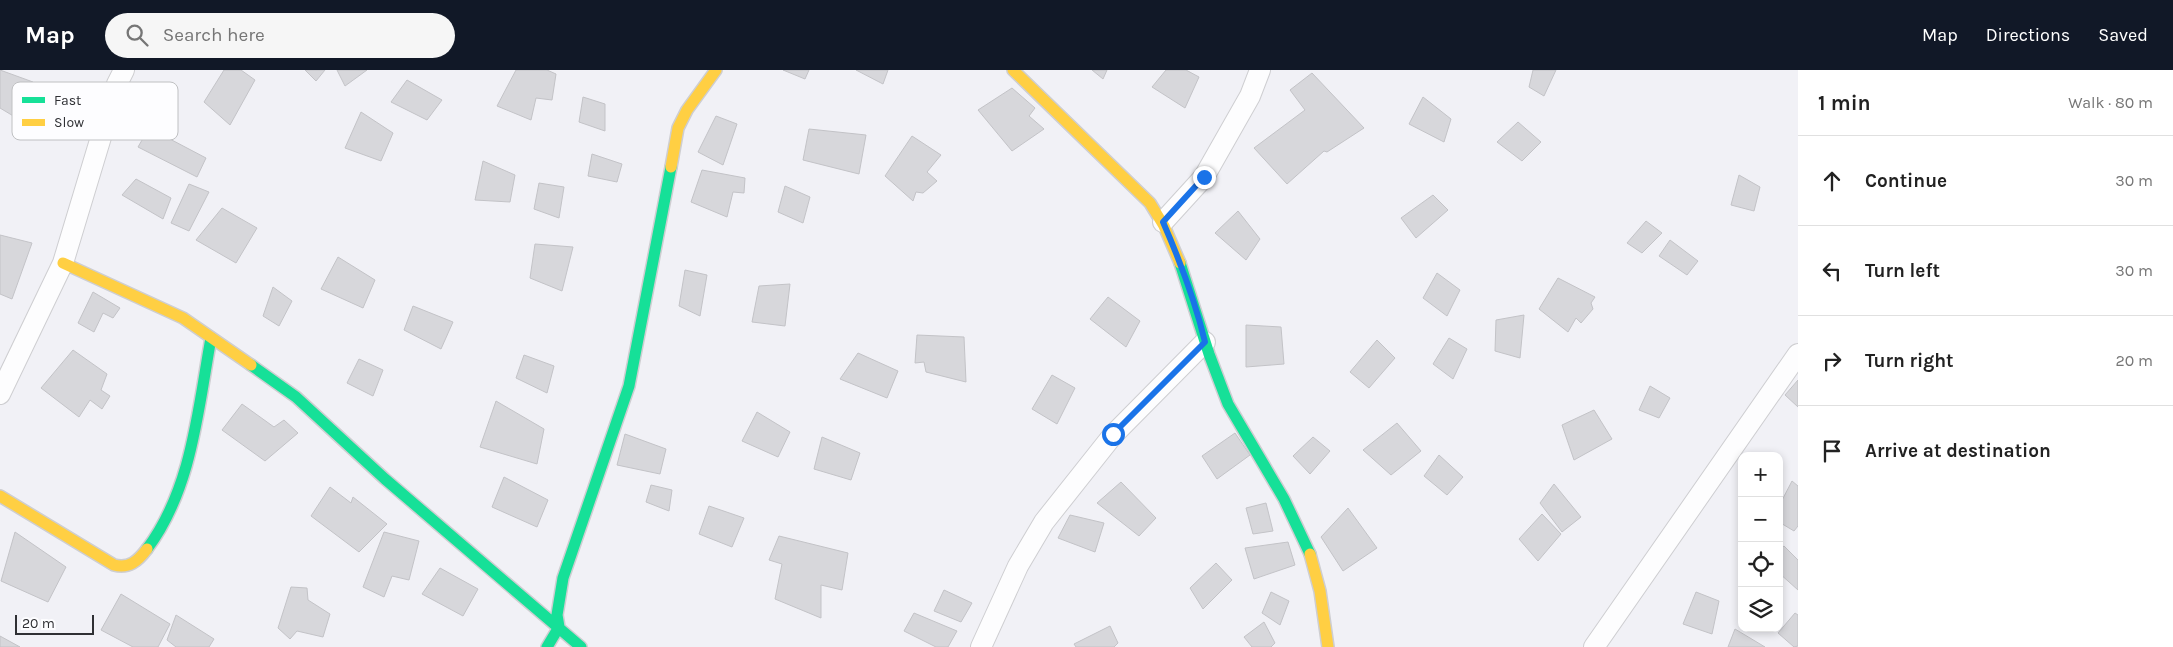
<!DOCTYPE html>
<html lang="en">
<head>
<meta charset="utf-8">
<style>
	body { margin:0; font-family:Karla,sans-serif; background:#f6f6f6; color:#222 }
	.controls { position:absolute; right:15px; bottom:15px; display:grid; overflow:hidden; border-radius:10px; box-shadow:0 2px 8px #0003 }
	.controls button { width:45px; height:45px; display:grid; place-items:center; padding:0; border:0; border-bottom:1px solid #e0e0e0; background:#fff; color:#222; font:25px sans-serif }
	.scale { position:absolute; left:15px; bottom:12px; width:79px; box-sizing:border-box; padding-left:5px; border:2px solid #2f3034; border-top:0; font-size:14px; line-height:18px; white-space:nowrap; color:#2f3034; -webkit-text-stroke:4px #fdfdff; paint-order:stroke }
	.stop { position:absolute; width:15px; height:15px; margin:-11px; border:4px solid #1a73e8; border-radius:50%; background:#fff }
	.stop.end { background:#1a73e8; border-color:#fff; box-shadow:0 1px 5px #0008 }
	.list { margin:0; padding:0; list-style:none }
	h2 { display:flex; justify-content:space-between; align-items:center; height:65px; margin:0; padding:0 20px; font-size:21px }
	h2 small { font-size:16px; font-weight:400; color:#767676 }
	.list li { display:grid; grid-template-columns:32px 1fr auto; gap:15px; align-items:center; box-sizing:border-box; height:90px; padding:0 20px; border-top:1px solid #e0e0e0 }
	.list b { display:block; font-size:19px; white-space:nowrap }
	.list em { font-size:16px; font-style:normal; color:#767676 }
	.icon { flex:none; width:28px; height:28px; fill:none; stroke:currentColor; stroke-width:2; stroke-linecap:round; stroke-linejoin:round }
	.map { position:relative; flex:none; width:1798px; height:577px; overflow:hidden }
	header { display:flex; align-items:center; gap:30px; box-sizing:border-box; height:70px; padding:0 25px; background:#111827; color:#fff }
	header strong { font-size:24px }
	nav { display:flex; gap:28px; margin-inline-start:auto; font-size:18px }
	.search { width:350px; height:45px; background:#f6f6f6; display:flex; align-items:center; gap:12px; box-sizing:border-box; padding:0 18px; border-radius:28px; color:#767676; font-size:19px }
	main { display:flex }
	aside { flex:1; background:#fff }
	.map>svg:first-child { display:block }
</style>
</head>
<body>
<header>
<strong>Map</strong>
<div class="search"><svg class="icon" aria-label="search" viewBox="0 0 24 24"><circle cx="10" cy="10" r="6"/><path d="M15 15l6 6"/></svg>Search here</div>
<nav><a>Map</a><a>Directions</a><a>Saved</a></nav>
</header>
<main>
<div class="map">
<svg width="1798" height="577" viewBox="0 0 1798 577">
	<rect width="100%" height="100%" fill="#f1f1f6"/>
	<!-- building -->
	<path fill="#d7d7db" stroke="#c3c3c7" d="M 0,0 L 33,12 L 15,47 L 0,38 Z
		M 224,0 L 241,0 L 255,10 L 230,55 L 204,32 Z
		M 305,0 L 325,0 L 316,11 Z
		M 337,0 L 367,0 L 345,16 Z
		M 516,0 L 547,0 L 556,4 L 552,30 L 536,28 L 531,50 L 497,36 Z
		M 783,0 L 809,0 L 805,9 Z
		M 856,0 L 888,0 L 883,14 Z
		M 1092,0 L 1107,0 L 1103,9 Z
		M 1166,0 L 1186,0 L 1199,7 L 1185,38 L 1152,17 Z
		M 1533,0 L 1556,0 L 1544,26 L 1529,17 Z
		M 1312,3 L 1364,58 L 1327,82 L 1324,81 L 1287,114 L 1254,78 L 1305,40 L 1290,20 Z
		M 407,10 L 442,30 L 427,50 L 391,32 Z
		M 1012,18 L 1035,38 L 1029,46 L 1044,59 L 1012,81 L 978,40 Z
		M 583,27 L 605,34 L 605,61 L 579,52 Z
		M 1423,27 L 1451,49 L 1444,72 L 1409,54 Z
		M 361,42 L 393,63 L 381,91 L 345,78 Z
		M 716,46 L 737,54 L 723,95 L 698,82 Z
		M 1518,52 L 1541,72 L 1522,91 L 1497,72 Z
		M 149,58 L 206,88 L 197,107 L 138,77 Z
		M 809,59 L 866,65 L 859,104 L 803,90 Z
		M 912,66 L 941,85 L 927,102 L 937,111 L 923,123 L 916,122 L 913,131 L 885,106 Z
		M 592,84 L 622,94 L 617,112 L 588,106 Z
		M 483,91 L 515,105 L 510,132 L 475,130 Z
		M 702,100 L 745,108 L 744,123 L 733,122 L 727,147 L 691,132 Z
		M 1739,105 L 1760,117 L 1754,141 L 1731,135 Z
		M 136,109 L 171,128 L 163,149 L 122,125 Z
		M 539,113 L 564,117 L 559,148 L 534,139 Z
		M 189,114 L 209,122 L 189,161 L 171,153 Z
		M 785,116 L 810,127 L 803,153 L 778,142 Z
		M 1433,125 L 1448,140 L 1416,168 L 1401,148 Z
		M 222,138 L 257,158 L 236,193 L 196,170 Z
		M 1238,141 L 1260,169 L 1246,190 L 1215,163 Z
		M 1646,151 L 1662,163 L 1642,183 L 1627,173 Z
		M 0,165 L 32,173 L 12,229 L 0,224 Z
		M 1670,170 L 1698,191 L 1687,205 L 1659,186 Z
		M 535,174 L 573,177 L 562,221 L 530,208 Z
		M 338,187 L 375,210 L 363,238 L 321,219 Z
		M 685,200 L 707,205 L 700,246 L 679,236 Z
		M 1437,203 L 1460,220 L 1447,246 L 1423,228 Z
		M 1558,208 L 1595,227 L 1591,233 L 1593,239 L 1581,253 L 1576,248 L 1568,262 L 1539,239 Z
		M 790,214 L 785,256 L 752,252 L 759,216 Z
		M 273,217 L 292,231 L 279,256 L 263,246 Z
		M 93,222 L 120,238 L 113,248 L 103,243 L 94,262 L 78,253 Z
		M 1108,227 L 1140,251 L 1126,277 L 1090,249 Z
		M 413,236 L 453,252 L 441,279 L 404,260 Z
		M 1524,245 L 1520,288 L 1495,281 L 1496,250 Z
		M 1246,255 L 1281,257 L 1284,294 L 1246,297 Z
		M 917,265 L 964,267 L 966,312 L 926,302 L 924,292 L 915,293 Z
		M 1449,268 L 1467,279 L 1453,309 L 1433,294 Z
		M 1377,270 L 1395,288 L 1369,318 L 1350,302 Z
		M 73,280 L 107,304 L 101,320 L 110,326 L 102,339 L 90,330 L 79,347 L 41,318 Z
		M 858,283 L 898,301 L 887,328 L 840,309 Z
		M 524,285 L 554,296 L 547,323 L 516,308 Z
		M 359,289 L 383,300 L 373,326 L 347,313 Z
		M 1052,305 L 1075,318 L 1057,354 L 1032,339 Z
		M 1798,310 L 1798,337 L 1785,325 Z
		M 1650,316 L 1670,328 L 1659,348 L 1639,340 Z
		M 496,331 L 544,359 L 537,394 L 480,377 Z
		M 242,334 L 274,357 L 284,350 L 298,363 L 265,391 L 222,360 Z
		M 1594,340 L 1612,369 L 1574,390 L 1562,355 Z
		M 757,342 L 790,362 L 778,387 L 742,371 Z
		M 1397,353 L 1421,381 L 1391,405 L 1363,380 Z
		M 1235,363 L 1250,385 L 1217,409 L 1202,386 Z
		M 625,364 L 666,379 L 660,404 L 617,395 Z
		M 822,367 L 860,383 L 851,410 L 814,399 Z
		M 1313,367 L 1330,381 L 1310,404 L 1293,386 Z
		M 1439,385 L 1463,407 L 1447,425 L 1424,406 Z
		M 504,407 L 548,430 L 537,457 L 492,437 Z
		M 1792,411 L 1798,416 L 1798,456 L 1794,461 L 1779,452 L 1779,436 Z
		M 1121,412 L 1156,448 L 1139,466 L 1097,433 Z
		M 1554,414 L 1581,447 L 1562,462 L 1540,433 Z
		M 651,415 L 672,420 L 669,441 L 646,432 Z
		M 330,417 L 351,433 L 353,427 L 387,454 L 359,482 L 311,446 Z
		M 1266,433 L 1273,461 L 1253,464 L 1246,438 Z
		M 709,436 L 744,448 L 732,477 L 699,464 Z
		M 1348,438 L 1377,478 L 1343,501 L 1321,467 Z
		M 1542,444 L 1561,464 L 1538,491 L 1519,469 Z
		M 1070,445 L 1104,453 L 1095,482 L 1058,468 Z
		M 15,462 L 66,497 L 48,532 L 1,511 Z
		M 384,462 L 419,471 L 409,510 L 392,506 L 384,527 L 363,517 Z
		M 779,466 L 848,483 L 842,520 L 821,515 L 821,548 L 775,529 L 782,494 L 769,490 Z
		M 1288,472 L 1295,495 L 1254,509 L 1245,478 Z
		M 1784,476 L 1798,490 L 1798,520 L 1779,503 L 1779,480 Z
		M 1216,493 L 1232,510 L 1203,539 L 1190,518 Z
		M 440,498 L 478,519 L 463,546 L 422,524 Z
		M 291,517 L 307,518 L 308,530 L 330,544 L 323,567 L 297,561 L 290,569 L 278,558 Z
		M 944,520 L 972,533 L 961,552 L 934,541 Z
		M 1271,522 L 1289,531 L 1280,555 L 1262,543 Z
		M 1696,522 L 1719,531 L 1712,564 L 1683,554 Z
		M 121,524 L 170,554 L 158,577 L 133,577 L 101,560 Z
		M 914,543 L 957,561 L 948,577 L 936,577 L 904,561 Z
		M 1795,543 L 1798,545 L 1798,576 L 1794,577 L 1778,563 Z
		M 176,545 L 214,569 L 209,577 L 176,577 L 167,570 Z
		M 1264,552 L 1275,573 L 1271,577 L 1252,577 L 1244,567 Z
		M 1110,556 L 1118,573 L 1114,577 L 1076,577 L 1074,574 Z
		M 1735,559 L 1765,577 L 1728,577 Z
		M 0,566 L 20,577 L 0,577 Z"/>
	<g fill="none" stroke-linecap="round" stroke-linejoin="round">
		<!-- street casing -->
		<g stroke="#ceced1" stroke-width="22">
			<path id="street" d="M 1163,152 L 1204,107 L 1250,26 L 1260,0
				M 0,324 L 63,193 L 117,14 L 124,0
				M 981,577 L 1018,496 L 1044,452 L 1113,365 L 1205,272
				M 1594,577 L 1798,284"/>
		</g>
		<!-- fast casing -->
		<g stroke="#ceced1" stroke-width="14">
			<path id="fast" d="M 1180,193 L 1209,284 L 1228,334 L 1284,429 L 1310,484
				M 251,295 L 296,327 L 385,409 L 581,577
				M 147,479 C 192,419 198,339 211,268
				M 547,577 L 559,557 L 557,545 L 563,508 L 629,316 L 671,97"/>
		</g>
		<!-- slow casing -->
		<g stroke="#ceced1" stroke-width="14">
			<path id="slow" d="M 1013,0 L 1150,133 L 1164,156 L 1180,193
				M 671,97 L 678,58 L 687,40 L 716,0
				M 63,193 L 183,248 L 251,295
				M 0,426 L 114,495 C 129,499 138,491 147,479
				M 1310,484 L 1320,521 L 1328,577"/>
		</g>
		<!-- street -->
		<use href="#street" stroke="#fdfdfe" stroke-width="20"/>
		<!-- fast -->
		<use href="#fast" stroke="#16e098" stroke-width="11"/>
		<!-- slow -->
		<use href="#slow" stroke="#ffcf43" stroke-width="11"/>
	</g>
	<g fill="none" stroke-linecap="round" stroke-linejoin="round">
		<!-- route -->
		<path stroke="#1a73e8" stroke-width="6" d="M 1113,364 L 1205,272 C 1195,230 1180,191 1163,152 L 1204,107"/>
	</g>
	<!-- legend -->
	<rect x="12" y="12" width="166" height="58" rx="8" fill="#fdfdff" stroke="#bfc0c2" stroke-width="1"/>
	<rect x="22" y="27" width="23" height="6" fill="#16e098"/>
	<rect x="22" y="49" width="23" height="7" fill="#ffcf43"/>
	<g font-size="14" fill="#2f3034">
		<text x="54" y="35">Fast</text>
		<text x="54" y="57">Slow</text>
	</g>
</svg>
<div class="controls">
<button>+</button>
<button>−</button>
<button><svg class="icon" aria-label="locate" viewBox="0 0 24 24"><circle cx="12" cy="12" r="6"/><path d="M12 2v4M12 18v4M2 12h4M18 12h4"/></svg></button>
<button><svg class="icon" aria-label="layers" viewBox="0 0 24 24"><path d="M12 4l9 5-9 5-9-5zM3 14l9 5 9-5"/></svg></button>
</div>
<div class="scale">20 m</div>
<div class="stop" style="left:1113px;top:364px"></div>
<div class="stop end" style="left:1204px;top:107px"></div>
</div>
<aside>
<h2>1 min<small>Walk · 80 m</small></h2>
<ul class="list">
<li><svg class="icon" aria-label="ahead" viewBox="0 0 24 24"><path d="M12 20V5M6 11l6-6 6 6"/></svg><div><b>Continue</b></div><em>30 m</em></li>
<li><svg class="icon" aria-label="left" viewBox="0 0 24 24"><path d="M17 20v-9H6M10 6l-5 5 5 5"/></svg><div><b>Turn left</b></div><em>30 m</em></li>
<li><svg class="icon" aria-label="right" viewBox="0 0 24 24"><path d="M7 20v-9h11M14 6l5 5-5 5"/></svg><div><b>Turn right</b></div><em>20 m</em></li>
<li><svg class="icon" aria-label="arrive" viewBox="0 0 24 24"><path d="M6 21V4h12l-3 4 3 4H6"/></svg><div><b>Arrive at destination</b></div></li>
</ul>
</aside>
</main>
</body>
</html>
